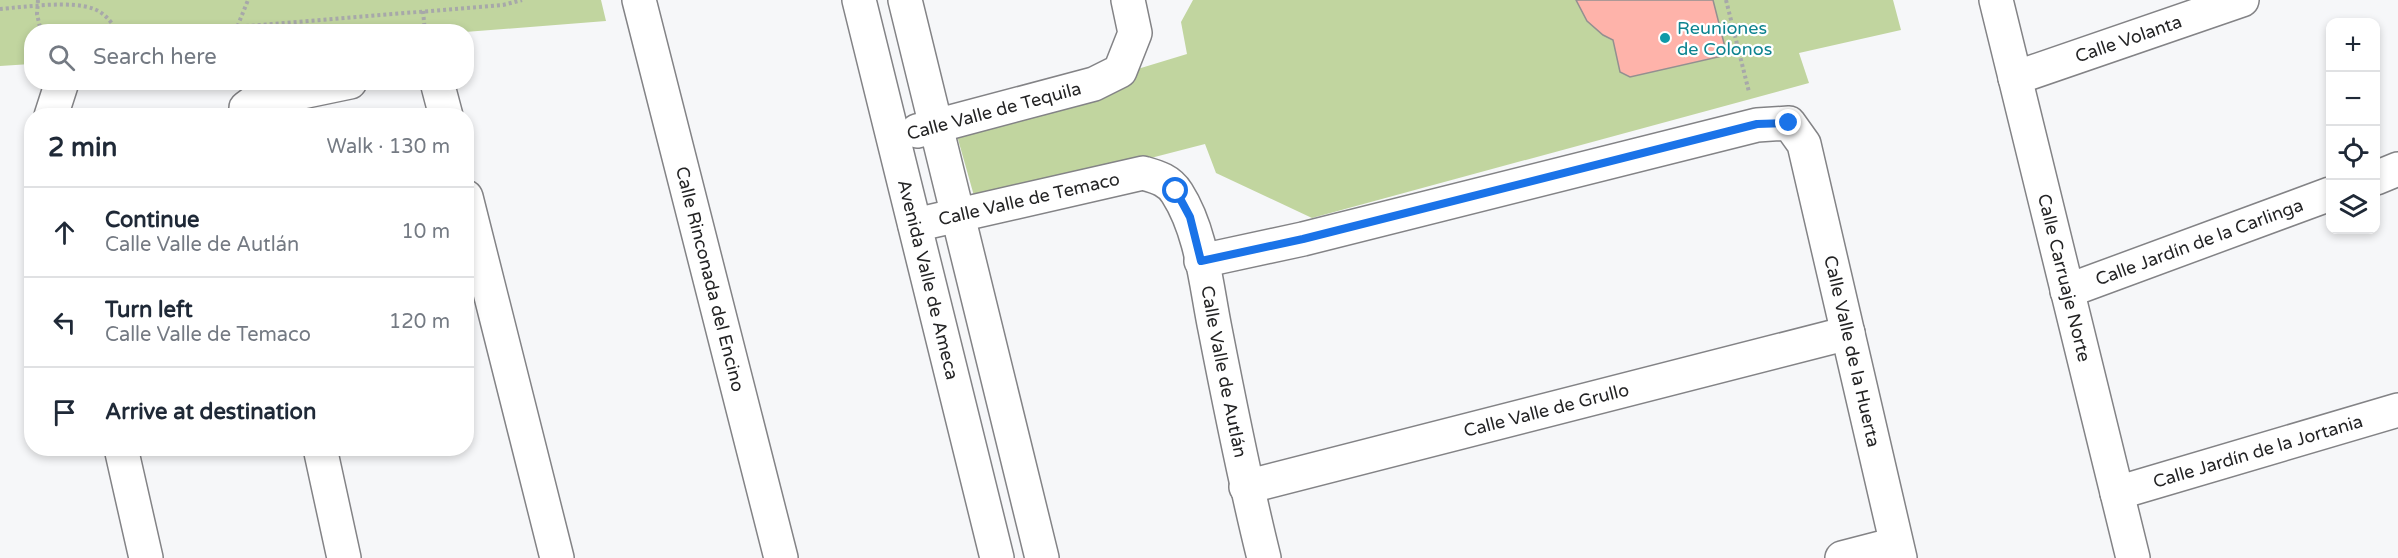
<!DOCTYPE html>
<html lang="en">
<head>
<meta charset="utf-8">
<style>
	body { margin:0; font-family:"Varela Round",sans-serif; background:#f6f6f7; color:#1f2937 }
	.controls { position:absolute; right:18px; top:18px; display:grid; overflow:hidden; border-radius:12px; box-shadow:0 3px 9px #0003 }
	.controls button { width:54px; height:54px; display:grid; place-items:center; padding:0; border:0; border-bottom:2px solid #e0e1e3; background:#fff; color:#1f2937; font:30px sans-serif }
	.stop { position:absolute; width:18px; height:18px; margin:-14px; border:4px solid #1a73e8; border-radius:50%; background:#fff }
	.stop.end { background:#1a73e8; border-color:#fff; box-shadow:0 2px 6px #0008 }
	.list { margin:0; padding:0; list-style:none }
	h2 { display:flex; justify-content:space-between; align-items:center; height:78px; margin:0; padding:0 24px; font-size:26px }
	h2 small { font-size:20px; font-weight:400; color:#747a83 }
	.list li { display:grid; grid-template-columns:39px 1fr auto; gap:18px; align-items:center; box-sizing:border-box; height:90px; padding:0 24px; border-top:2px solid #e0e1e3 }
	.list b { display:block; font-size:22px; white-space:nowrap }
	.list p { margin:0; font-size:20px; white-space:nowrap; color:#747a83 }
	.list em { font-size:20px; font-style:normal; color:#747a83 }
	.icon { flex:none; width:33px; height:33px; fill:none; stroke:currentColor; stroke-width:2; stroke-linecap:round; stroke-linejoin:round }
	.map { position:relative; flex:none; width:2398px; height:558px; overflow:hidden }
	.search { position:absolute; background:#fff; box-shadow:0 3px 9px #0003; left:24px; top:24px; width:450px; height:66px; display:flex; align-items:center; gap:15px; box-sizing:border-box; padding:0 21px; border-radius:24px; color:#747a83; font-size:22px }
	.panel { position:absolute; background:#fff; box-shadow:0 3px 9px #0003; left:24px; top:108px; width:450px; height:348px; border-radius:24px }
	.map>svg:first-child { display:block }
</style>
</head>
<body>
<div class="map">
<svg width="2398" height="558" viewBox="0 0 2398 558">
	<rect width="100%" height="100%" fill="#f6f7f9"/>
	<!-- green -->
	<path fill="#c1d59f" d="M 0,0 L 601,0 L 606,21 L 465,32 L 32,32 L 31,64 L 0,66 Z
		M 1193,0 L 1893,0 L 1901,30 L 1799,53 L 1809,83 L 1312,218 L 1216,173 L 1205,144 L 976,203 L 954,125 L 1187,54 L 1181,22 Z"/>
	<!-- building -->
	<path fill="#feb3aa" stroke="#939090" stroke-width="1.5" d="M 1576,0 L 1713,0 L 1727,55 L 1630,77 L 1620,72 L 1613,40 L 1603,35 L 1587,21 Z"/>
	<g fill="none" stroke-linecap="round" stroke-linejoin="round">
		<!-- street casing -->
		<g stroke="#838386" stroke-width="36">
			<g id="street">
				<path id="s1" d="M 639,0 L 781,558"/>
				<path id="s2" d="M 859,0 L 997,558"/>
				<path d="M 905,0 L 1042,558"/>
				<path id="s3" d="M 1996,0 L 2133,558"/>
				<path id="s4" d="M 2015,78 L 2242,0"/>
				<path d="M 437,82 L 446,116"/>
				<path d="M 51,116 L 62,82"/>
				<path d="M 246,116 L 246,108 L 254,102 L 350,82"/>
				<path d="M 917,131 L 1094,84 L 1120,71 L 1135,33 L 1128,0"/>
				<path d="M 2376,178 L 2398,169"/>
				<path d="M 466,197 L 557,558"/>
				<path id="s5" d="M 915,225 L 1143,173 C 1157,177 1169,180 1177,193 C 1202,232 1206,285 1215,329 C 1230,406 1245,482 1264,558"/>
				<path id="s6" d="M 1201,261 L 1303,239 L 1757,125 L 1789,123 L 1804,144 L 1900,558"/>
				<path id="s7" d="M 2067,291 L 2330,194"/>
				<path d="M 121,448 L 146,558"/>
				<path d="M 320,448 L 344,558"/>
				<path id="s8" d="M 1246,487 L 1848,333"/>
				<path id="s9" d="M 2117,493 L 2398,410"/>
				<path d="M 1842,558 L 1896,544"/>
			</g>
		</g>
		<!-- path -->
		<path stroke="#a7a8a9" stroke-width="4" stroke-dasharray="3 3" stroke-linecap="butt" d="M 38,0 L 37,14 L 41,32
			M 1726,0 L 1749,92
			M 0,9 C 24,7 72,0 94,9 C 105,13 112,23 118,32
			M 423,11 L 425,32
			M 174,32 L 503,5 L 522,0
			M 240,32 L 238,25 L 248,0"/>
		<!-- street -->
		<use href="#street" stroke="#fff" stroke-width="33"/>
	</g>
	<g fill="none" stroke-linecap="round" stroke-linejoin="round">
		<!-- route -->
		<path stroke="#1a73e8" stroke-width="8" d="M 1176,191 L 1190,217 L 1201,261 L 1303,239 L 1757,124 L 1789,123"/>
	</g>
	<!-- markers -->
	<circle fill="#0f9aa8" stroke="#fff" stroke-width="2" cx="1665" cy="38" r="6"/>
	<g text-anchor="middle" stroke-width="4.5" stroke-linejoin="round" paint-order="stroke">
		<!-- culture labels -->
		<g font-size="18" fill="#0d838f" stroke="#fff" text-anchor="start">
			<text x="1677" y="34">Reuniones<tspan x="1677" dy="21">de Colonos</tspan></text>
		</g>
		<!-- street labels -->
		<g font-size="18" fill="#242425" stroke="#fff">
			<text dy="6" stroke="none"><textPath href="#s4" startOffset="120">Calle Volanta</textPath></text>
			<text transform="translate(994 111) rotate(-15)" y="6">Calle Valle de Tequila</text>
			<text dy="6" stroke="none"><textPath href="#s5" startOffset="117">Calle Valle de Temaco</textPath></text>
			<text dy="6" stroke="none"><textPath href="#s7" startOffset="141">Calle Jardín de la Carlinga</textPath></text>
			<text dy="6" stroke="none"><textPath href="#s1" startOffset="288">Calle Rinconada del Encino</textPath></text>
			<text dy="6" stroke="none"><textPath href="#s2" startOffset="288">Avenida Valle de Ameca</textPath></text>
			<text dy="6" stroke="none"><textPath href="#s3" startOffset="286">Calle Carruaje Norte</textPath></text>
			<text dy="6" stroke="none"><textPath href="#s6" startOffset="843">Calle Valle de la Huerta</textPath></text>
			<text dy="6" stroke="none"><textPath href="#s5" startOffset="460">Calle Valle de Autlán</textPath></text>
			<text dy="6" stroke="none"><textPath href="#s8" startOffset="310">Calle Valle de Grullo</textPath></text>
			<text dy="6" stroke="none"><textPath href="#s9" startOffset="147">Calle Jardín de la Jortania</textPath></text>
		</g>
	</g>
</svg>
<div class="controls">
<button>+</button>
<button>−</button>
<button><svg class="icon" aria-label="locate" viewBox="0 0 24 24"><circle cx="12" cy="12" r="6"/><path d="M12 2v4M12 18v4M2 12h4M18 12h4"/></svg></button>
<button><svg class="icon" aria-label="layers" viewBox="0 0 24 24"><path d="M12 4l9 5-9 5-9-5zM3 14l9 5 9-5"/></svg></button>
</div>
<div class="stop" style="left:1176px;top:191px"></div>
<div class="stop end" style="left:1789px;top:123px"></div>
<div class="search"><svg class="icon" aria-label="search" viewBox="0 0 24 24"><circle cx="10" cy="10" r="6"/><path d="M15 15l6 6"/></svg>Search here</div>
<section class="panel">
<h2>2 min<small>Walk · 130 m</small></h2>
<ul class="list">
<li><svg class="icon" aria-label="ahead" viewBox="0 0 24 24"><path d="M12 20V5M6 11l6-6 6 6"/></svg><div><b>Continue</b><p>Calle Valle de Autlán</p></div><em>10 m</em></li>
<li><svg class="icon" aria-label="left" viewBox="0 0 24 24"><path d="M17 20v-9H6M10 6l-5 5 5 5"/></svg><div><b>Turn left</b><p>Calle Valle de Temaco</p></div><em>120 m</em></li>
<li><svg class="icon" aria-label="arrive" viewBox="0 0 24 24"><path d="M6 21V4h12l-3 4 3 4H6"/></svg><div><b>Arrive at destination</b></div></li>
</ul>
</section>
</div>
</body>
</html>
